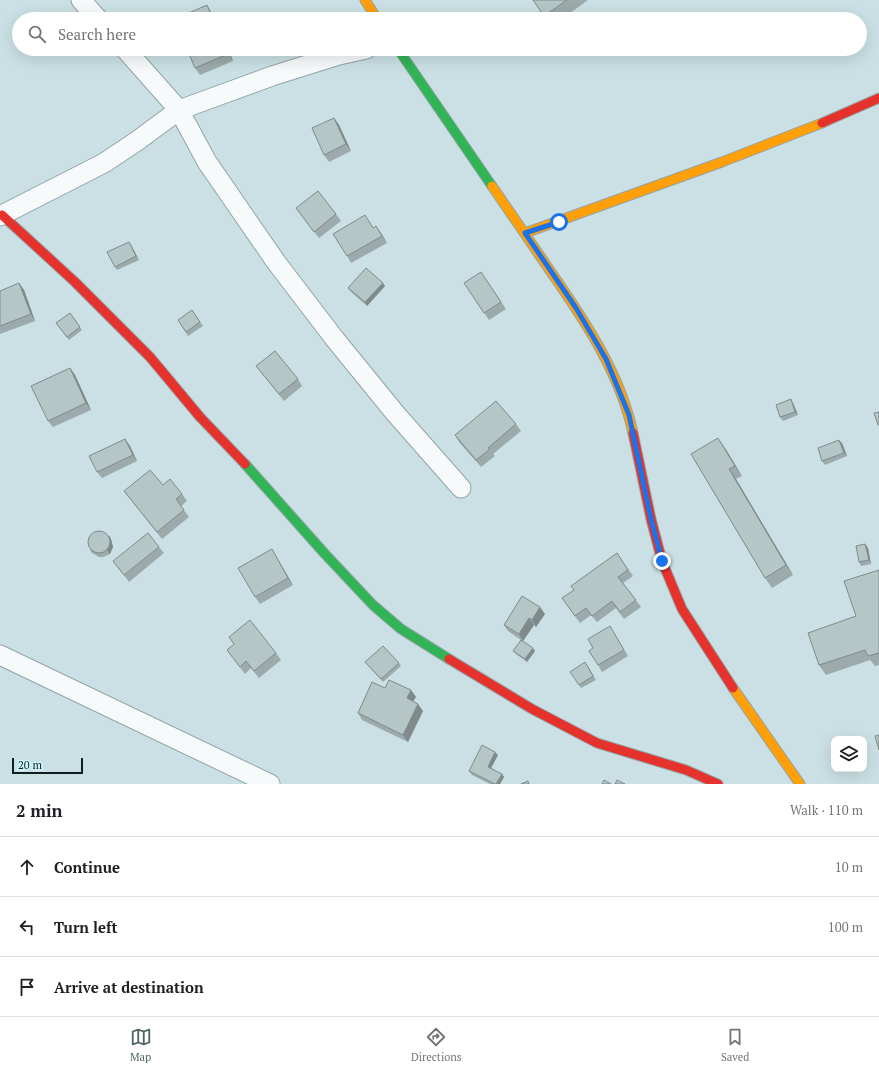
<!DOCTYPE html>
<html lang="en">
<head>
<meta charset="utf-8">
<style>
	body { margin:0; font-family:"PT Serif",serif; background:#f2f2f2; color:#202124 }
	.controls { position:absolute; right:12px; bottom:12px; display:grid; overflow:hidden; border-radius:8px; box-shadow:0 4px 16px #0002 }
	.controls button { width:36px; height:36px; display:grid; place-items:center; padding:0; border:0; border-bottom:1px solid #e0e0e0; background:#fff; color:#202124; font:20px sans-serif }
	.scale { position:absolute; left:12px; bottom:10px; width:71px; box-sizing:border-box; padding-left:4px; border:2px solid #0f1f21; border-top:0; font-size:11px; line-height:14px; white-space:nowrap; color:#0f1f21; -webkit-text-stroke:3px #ccf5fc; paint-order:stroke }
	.stop { position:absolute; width:12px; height:12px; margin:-9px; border:3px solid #1a73e8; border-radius:50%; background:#fff }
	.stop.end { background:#1a73e8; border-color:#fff; box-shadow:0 1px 4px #0008 }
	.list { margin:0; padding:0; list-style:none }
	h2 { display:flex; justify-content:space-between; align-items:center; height:52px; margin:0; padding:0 16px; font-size:17px }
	h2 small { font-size:13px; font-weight:400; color:#757577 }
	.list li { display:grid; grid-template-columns:26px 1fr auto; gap:12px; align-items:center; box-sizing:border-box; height:60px; padding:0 16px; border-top:1px solid #e0e0e0 }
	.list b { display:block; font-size:15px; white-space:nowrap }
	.list em { font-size:13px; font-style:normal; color:#757577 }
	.icon { flex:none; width:22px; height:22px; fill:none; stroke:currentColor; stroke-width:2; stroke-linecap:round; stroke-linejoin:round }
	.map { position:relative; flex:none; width:879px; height:784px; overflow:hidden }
	.search { position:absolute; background:#fff; box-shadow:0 4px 16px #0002; left:12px; right:12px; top:12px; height:44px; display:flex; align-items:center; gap:10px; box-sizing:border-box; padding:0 14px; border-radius:22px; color:#757577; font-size:15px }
	.sheet { height:232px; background:#fff }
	nav { display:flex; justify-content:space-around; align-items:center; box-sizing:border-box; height:56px; border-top:1px solid #e0e0e0; background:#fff; font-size:11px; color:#757577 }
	nav a { display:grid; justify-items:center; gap:2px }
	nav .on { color:#506365 }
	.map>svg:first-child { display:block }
</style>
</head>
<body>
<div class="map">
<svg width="879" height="784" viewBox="0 0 879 784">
	<rect width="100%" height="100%" fill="#cae0e4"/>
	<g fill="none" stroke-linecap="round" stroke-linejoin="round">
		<!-- street casing -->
		<g stroke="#93a4a7" stroke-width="21">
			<path id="street" d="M 81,0 L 98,19
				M 125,49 L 179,110 L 207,162 L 276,262 L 334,338 L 395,413 L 461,488
				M 0,216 L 104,163 L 137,141 L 179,110 L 272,76 L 339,55 L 366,49
				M 0,655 L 270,784"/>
		</g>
		<!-- fast casing -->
		<g stroke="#93a4a7" stroke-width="11">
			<path id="fast" d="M 398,49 L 492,186
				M 245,464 L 325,554 L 373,605 L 401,629 L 449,659"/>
		</g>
		<!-- slow casing -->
		<g stroke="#93a4a7" stroke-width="11">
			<path id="slow" d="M 365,0 L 377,19
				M 492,186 C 512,215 531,243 551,272 C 585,321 620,373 633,433
				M 525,233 L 722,162 L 822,123
				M 733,688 L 800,784"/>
		</g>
		<!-- jam casing -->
		<g stroke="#93a4a7" stroke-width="11">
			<path id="jam" d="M 822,123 L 879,98
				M 2,215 L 75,282 L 150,357 L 200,417 L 245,464
				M 633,433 L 651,519 L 662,561 L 682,609 L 733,688
				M 449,659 L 532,709 L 597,743 L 686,770 L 718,784"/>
		</g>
		<!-- street -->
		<use href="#street" stroke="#f7fafb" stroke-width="19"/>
		<!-- fast -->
		<use href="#fast" stroke="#30b455" stroke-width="9"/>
		<!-- slow -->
		<use href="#slow" stroke="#ff9f0a" stroke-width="9"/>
		<!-- jam -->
		<use href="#jam" stroke="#e5322d" stroke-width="9"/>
	</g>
	<!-- wall -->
	<path fill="#9caaab" d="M 533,0 L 588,0 L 562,19 L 546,19 Z
		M 187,49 L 228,49 L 233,61 L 200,75 L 195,68 Z
		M 334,118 L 339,125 L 351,151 L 329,162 L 324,155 Z
		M 296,208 L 336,214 L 341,221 L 319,238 Z
		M 370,222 L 373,228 L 381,233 L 387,243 L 351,263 L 347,256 Z
		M 129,242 L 139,260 L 117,270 L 115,267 Z
		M 481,272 L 506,309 L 489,320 L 464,283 Z
		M 19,283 L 24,290 L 35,321 L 0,334 L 0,291 Z
		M 385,286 L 367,306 L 350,291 L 348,288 Z
		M 192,310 L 203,326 L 188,336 L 178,320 Z
		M 70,313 L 82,330 L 69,340 L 56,323 Z
		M 256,366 L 298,379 L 302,386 L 284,401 Z
		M 70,368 L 75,375 L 91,410 L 53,427 L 48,421 Z
		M 793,403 L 798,415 L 783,421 L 780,417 Z
		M 516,424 L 521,431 L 493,454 L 495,456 L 481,467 L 459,442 L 455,435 Z
		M 125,439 L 130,446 L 137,461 L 102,478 L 97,472 Z
		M 842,443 L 847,456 L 825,465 L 822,461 Z
		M 725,448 L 742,476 L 736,479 L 793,575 L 772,588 L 765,578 L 691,454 Z
		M 163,485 L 182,494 L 187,501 L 181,506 L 189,517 L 162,539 L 124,491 Z
		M 111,539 L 113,547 L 110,554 L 103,557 L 99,557 L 92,553 L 90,550 Z
		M 865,544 L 868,548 L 871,564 L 861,566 L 859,562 Z
		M 159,547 L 164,553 L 129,582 L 113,561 Z
		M 272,549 L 276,556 L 293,585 L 260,604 L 255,597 Z
		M 617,553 L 633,576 L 623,583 L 641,607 L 624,619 L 616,608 L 597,622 L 591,615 L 580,623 L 562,598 L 574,590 Z
		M 879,570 L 879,665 L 875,666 L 870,660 L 826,675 L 819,665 L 856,616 Z
		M 545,614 L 536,627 L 534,625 L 523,641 L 535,651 L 527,662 L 516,654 L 513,651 L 521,640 L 508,631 L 504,625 Z
		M 610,626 L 628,656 L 602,672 L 598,665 L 593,648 Z
		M 229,637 L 276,653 L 281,660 L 259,678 L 251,668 L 245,674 L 227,650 L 234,644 Z
		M 365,662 L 399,663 L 401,666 L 383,682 Z
		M 588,666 L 596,680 L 581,688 L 579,685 Z
		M 385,688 L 411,690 L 416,697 L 413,701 L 423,711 L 408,742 L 362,720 L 358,713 Z
		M 498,755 L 491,768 L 502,774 L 504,777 L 500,784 L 490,784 L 472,775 L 469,771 Z"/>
	<!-- shaded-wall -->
	<path fill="#7f8b8b" d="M 207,5 L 215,19 L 213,19 Z
		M 226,49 L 228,49 L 233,61 L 228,54 Z
		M 334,118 L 339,125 L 351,151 L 346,144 Z
		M 376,226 L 381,233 L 387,243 L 382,236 Z
		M 129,242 L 131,245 L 139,260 L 136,256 Z
		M 19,283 L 24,290 L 35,321 L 31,314 Z
		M 383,283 L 385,286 L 367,306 L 365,302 Z
		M 70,368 L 75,375 L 91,410 L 86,403 Z
		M 791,399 L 793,403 L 798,415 L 795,412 Z
		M 718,438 L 725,448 L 742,476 L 735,466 Z
		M 125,439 L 130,446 L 137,461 L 133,455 Z
		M 839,440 L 842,443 L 847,456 L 844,453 Z
		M 729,469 L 736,479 L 793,575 L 786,565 Z
		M 109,535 L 111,539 L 113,547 L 110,554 L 107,550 Z
		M 865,544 L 868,548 L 871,564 L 869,560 Z
		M 272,549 L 276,556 L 293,585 L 288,578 Z
		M 540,607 L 545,614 L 536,627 L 532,620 Z
		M 529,618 L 534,625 L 523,641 L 519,634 Z
		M 533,648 L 535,651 L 527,662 L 525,659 Z
		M 411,690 L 416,697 L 411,705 L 407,698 Z
		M 418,704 L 423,711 L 408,742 L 403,735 Z
		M 495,752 L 498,755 L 490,770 L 488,767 Z
		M 502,774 L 504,777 L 500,784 L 496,784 Z"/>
	<!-- building -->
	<path fill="#b5c6c7" stroke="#7f8b8b" d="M 533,0 L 567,0 L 544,16 Z
		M 207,5 L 213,19 L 175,19 Z
		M 187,49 L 226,49 L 228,54 L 195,68 Z
		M 334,118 L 346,144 L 324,155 L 312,128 Z
		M 318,191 L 336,214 L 314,232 L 296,208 Z
		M 365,215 L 373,228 L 376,226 L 382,236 L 347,256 L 333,234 Z
		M 129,242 L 136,256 L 115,267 L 107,252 Z
		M 366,268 L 383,283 L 365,302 L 348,288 Z
		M 481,272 L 501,302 L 484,313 L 464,283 Z
		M 19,283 L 31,314 L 0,326 L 0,291 Z
		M 192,310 L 200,322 L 186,332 L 178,320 Z
		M 70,313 L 80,327 L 67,337 L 56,323 Z
		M 275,351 L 298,379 L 279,394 L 256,366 Z
		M 70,368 L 86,403 L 48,421 L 31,386 Z
		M 791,399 L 795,412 L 780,417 L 776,405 Z
		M 496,401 L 516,424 L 488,448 L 490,449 L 476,460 L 455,435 Z
		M 879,412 L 879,425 L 878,425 L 874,413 Z
		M 718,438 L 735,466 L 729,469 L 786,565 L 765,578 L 691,454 Z
		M 125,439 L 133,455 L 97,472 L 89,456 Z
		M 839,440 L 844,453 L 822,461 L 818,448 Z
		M 150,470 L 163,485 L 170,479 L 182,494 L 176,499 L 184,510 L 157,532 L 124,491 Z
		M88 542a11 11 0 1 1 22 0a11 11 0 1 1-22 0Z
		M 148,533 L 159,547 L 124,575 L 113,561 Z
		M 865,544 L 869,560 L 859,562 L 856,546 Z
		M 272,549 L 288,578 L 255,597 L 238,568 Z
		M 617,553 L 628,570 L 618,577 L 636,600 L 620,612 L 612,601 L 592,616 L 586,608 L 575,616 L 562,598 L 574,590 L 571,586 Z
		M 879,570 L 879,653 L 868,656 L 865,650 L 819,665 L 808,633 L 856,616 L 844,581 Z
		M 522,596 L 540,607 L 532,620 L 529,618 L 519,634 L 504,625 Z
		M 250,620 L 276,653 L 254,671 L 246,661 L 240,667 L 227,650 L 234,644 L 229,637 Z
		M 610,626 L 624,650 L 598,665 L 589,651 L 593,648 L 588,639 Z
		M 521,640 L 533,648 L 525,659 L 513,651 Z
		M 383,646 L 399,663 L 381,679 L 365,662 Z
		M 585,662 L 593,676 L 579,685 L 570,672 Z
		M 389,680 L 411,690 L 407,698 L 418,704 L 403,735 L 358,713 L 372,682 L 385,688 Z
		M 879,735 L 879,750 L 875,736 Z
		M 482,745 L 495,752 L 488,767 L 502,774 L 496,784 L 495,784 L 469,771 Z
		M 604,780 L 611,784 L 602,784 Z
		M 617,780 L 625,784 L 615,784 Z
		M 528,781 L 529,784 L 521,784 Z"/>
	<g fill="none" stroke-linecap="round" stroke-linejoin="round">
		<!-- route -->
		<path stroke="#1a73e8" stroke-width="5" d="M 559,222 L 525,233 L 576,308 L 606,359 L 629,415 L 651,519 L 662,561"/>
	</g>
</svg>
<div class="controls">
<button><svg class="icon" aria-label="layers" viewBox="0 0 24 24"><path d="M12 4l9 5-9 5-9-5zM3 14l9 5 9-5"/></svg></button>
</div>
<div class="scale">20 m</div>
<div class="stop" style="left:559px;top:222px"></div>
<div class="stop end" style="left:662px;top:561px"></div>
<div class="search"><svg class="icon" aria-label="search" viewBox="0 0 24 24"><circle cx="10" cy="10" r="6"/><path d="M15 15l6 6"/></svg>Search here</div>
</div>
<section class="sheet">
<h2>2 min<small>Walk · 110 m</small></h2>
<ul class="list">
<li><svg class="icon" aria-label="ahead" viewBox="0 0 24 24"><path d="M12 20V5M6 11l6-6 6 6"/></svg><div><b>Continue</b></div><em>10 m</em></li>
<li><svg class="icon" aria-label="left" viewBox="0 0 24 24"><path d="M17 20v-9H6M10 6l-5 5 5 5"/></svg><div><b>Turn left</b></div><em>100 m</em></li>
<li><svg class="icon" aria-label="arrive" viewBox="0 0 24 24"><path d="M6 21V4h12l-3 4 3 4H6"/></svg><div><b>Arrive at destination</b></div></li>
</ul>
</section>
<nav>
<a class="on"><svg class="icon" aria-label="map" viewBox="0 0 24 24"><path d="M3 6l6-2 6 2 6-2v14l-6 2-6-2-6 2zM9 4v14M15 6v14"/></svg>Map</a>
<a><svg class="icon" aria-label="directions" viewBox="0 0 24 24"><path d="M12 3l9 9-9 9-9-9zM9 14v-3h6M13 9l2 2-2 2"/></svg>Directions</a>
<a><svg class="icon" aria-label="saved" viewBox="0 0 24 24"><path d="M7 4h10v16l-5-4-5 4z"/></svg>Saved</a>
</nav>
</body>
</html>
